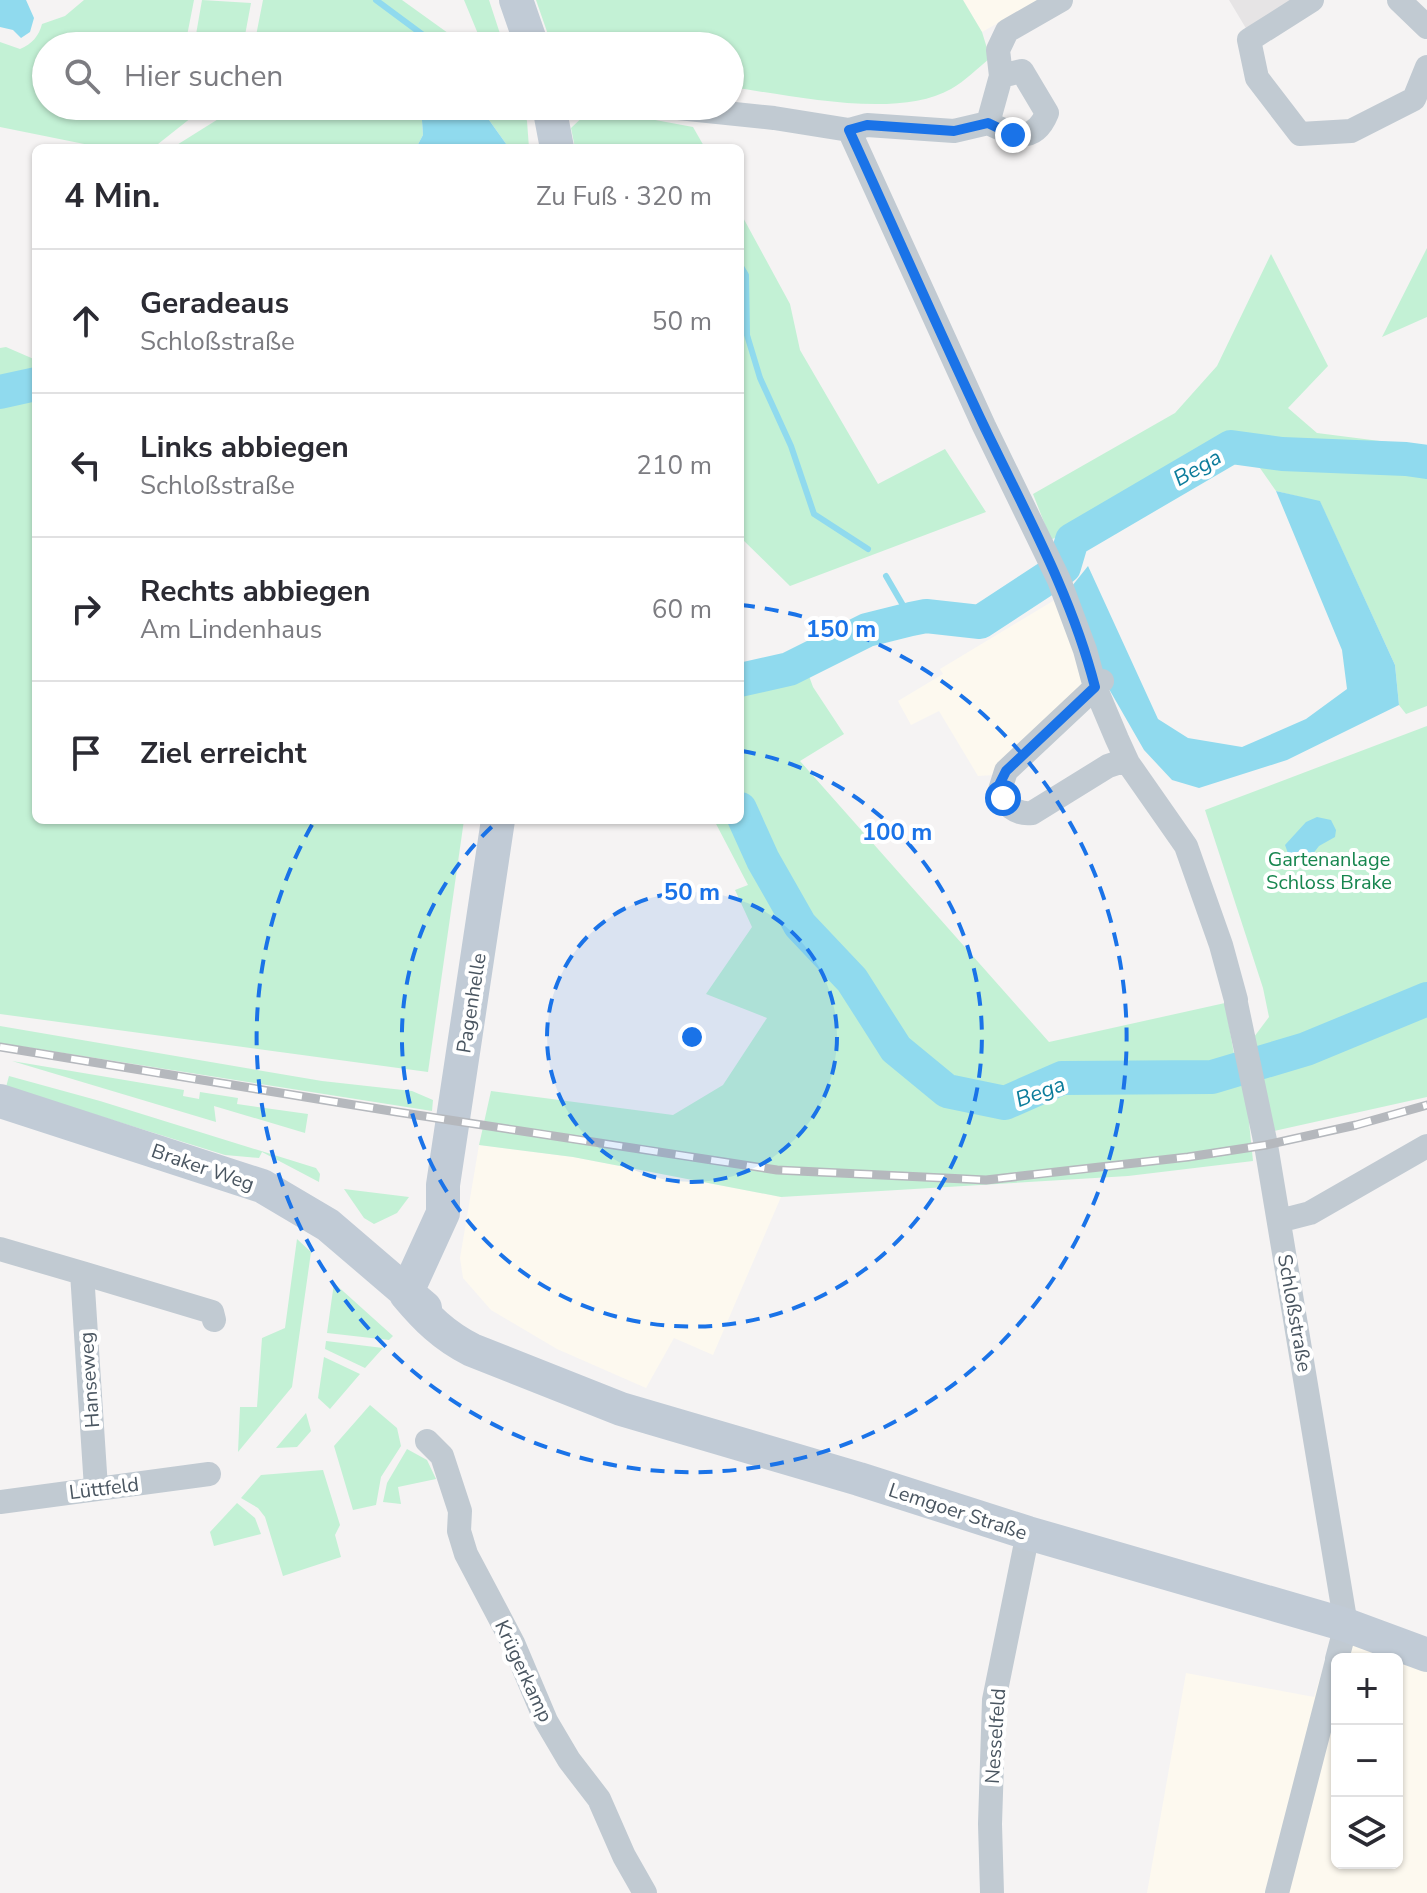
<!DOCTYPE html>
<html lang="de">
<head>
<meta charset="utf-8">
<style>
	body { margin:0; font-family:"Nunito Sans",sans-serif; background:#f2f2f3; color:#2b2b33 }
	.controls { position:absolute; right:24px; bottom:24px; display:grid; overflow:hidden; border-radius:12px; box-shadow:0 2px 6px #0004 }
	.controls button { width:72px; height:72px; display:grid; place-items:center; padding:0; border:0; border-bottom:2px solid #e1e1e2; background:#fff; color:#2b2b33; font:40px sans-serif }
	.stop { position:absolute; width:24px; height:24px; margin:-18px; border:6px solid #1a73e8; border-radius:50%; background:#fff }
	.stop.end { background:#1a73e8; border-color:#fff; box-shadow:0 2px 8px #0008 }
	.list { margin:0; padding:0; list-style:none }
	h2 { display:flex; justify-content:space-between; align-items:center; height:104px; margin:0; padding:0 32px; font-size:34px }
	h2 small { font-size:26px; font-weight:400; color:#7c7c81 }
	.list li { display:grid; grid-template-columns:52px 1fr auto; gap:24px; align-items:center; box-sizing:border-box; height:144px; padding:0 32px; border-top:2px solid #e1e1e2 }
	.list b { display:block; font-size:30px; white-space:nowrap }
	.list p { margin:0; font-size:26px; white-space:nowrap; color:#7c7c81 }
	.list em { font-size:26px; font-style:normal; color:#7c7c81 }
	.icon { flex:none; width:44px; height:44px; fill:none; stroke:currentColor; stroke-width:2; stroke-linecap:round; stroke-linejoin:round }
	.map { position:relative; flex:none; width:1427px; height:1893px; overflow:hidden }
	.search { position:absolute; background:#fff; box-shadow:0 2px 6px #0004; left:32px; top:32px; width:712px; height:88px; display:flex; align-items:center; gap:20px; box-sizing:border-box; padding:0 28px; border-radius:44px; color:#7c7c81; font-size:30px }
	.panel { position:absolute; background:#fff; box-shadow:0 2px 6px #0004; left:32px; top:144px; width:712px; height:680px; border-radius:12px }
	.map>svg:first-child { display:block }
</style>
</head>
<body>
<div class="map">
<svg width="1427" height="1893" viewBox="0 0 1427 1893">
	<rect width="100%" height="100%" fill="#f5f3f3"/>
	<!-- commercial -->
	<path fill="#fdf9ef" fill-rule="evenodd" d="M 963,0 L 1039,0 L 982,32 Z
		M 1058,598 L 1089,684 L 994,775 L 978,776 L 939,711 L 911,725 L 898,701 L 943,674 L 940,669 Z
		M 479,1145 L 573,1157 L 781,1197 L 713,1355 L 674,1338 L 646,1388 L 557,1349 L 491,1310 L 463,1278 L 460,1258 Z
		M 1334,1633 L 1427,1668 L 1427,1893 L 1147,1893 L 1186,1673 L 1314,1697 ZM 1337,1659 L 1397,1659 L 1397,1863 L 1337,1863 Z"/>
	<!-- education -->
	<path fill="#e6e4e5" d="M 1229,0 L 1302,0 L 1250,35 Z"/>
	<!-- green -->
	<path fill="#c3f1d5" d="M 84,0 L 194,0 L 185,46 L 46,46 L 46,106 L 206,106 L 153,148 L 104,148 L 0,127 L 0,42 L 20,49 C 32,44 39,36 42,24 L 65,16 Z
		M 202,0 L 251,3 L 243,46 L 194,46 Z
		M 263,0 L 402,0 L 466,46 L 254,46 Z
		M 464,0 L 489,0 L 504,46 L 483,46 Z
		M 536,0 L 963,0 L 982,32 L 990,58 C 978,68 965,81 951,89 C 897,120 790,95 730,87 L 730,46 L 552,46 Z
		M 239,106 L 421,106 L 423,135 L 416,148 L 172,148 Z
		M 479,106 L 522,106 L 527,121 L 529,148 L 509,148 Z
		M 596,109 L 693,127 L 705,148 L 575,148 L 571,128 L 588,112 Z
		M 740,212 L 790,304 L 800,350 L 878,484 L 945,449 L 986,512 L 790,586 L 740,537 Z
		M 1427,248 L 1427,317 L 1382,337 Z
		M 1271,254 L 1328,366 L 1288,408 L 1317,433 L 1427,447 L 1427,459 L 1406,455 L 1281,450 L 1279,459 L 1402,465 L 1427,470 L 1427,706 L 1406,714 L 1399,705 L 1395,665 L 1320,502 L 1276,491 L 1234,431 L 1051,540 L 1033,494 L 1175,413 L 1217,366 Z
		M 6,347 L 36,360 L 36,820 L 464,820 L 428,1072 L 0,1014 L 0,348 Z
		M 801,654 L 813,687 L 844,734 L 800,761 L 1049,1042 L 1225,1003 L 1234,1054 L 1246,1093 L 1253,1161 L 1128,1176 L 781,1197 L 573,1157 L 479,1145 L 491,1091 L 673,1115 L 723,1085 L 767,1018 L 706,994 L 752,927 L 735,890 L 748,885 L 714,820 L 740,820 L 740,675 L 776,666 Z
		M 1427,726 L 1427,1097 L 1274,1131 L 1254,1037 L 1269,1017 L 1263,988 L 1205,810 Z
		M 0,1026 L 322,1081 L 412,1091 L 433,1100 L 432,1111 L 0,1043 Z
		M 12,1061 L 184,1090 L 183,1096 L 199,1099 L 200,1092 L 238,1098 L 237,1104 L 308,1114 L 305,1133 L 214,1106 L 216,1122 Z
		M 9,1076 L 100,1101 L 316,1168 L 320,1174 L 319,1182 L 262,1152 L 259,1158 L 225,1155 L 6,1087 Z
		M 344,1189 L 409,1197 L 397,1213 L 374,1224 L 364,1218 Z
		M 297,1239 L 311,1252 L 292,1387 L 238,1452 L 240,1407 L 257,1407 L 262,1338 L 285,1328 Z
		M 334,1283 L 393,1336 L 389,1340 L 327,1333 Z
		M 326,1341 L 383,1348 L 365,1368 L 325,1349 Z
		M 324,1357 L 360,1374 L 330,1409 L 318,1398 Z
		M 370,1405 L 397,1428 L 401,1446 L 381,1477 L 376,1505 L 353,1510 L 334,1446 Z
		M 306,1413 L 311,1431 L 297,1447 L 276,1448 Z
		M 407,1449 L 427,1460 L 436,1479 L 398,1487 L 401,1504 L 383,1502 L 387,1483 Z
		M 323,1470 L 340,1525 L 335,1535 L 341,1557 L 283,1576 L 265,1517 L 258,1508 L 241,1498 L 261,1475 Z
		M 237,1503 L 255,1518 L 261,1534 L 214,1546 L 210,1532 Z"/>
	<!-- water -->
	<path fill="#90daee" d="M 0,0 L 26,0 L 34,18 L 30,32 L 21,38 L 13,30 L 0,27 Z
		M 421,106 L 479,106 L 509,148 L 416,148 L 423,135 Z
		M 1276,491 L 1320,501 L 1395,665 L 1399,705 L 1287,760 L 1199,788 L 1172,780 L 1144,750 L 1109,689 L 1072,586 L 1088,566 L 1158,719 L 1188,738 L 1242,747 L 1306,719 L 1347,689 L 1342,650 Z
		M 1317,817 L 1331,820 L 1336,830 L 1335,837 L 1319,846 L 1309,859 L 1301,864 L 1289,856 L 1285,845 L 1306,822 Z"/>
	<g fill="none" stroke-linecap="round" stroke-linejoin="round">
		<!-- stream -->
		<path stroke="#90daee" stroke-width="6" d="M 376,0 L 438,46
			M 740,265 L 746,275 L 747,335 L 760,378 L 791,446 L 814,514 L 868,549
			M 886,576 L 911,619"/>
		<!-- river -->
		<path stroke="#90daee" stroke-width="34" d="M 0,392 L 36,384
			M 740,680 L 789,669 L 867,630 L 911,619 L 926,616 L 980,622 L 1064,567 L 1072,540 L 1231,447 L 1282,454 L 1406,459 L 1427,462
			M 740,809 L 763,860 L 800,925 L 852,980 L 896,1049 L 947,1091 L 1005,1103 L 1062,1078 L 1212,1077 L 1306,1049 L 1427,999"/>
		<!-- street -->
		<path stroke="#c1cad2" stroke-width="24" d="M 1312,0 L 1249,40 L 1257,78 L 1300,134 L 1351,131 L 1414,99 L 1427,67
			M 1399,0 L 1427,27
			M 659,106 L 774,118 L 849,130 L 867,125 L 954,131 L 988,123 L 1001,76 L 998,50 L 1007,31 L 1061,0
			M 988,123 C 1013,135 1034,145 1047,113 L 1022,71 L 1001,76
			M 849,130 L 984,426 L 1059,580 L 1085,650 L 1095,687 L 1117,739 L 1128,763 L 1186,846 L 1221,945 L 1236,1000
			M 1102,681 L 1006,771 L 1000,790 C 1005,805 1015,815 1032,813 L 1108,766 L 1117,763 L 1128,763
			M 1236,1003 L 1266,1145 L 1346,1625 L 1337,1659
			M 1279,1221 L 1310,1213 L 1427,1146
			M 0,1249 L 82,1273 L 96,1488
			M 82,1273 L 212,1312 L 214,1320
			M 427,1441 L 442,1456 L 460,1511 L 459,1531 L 466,1554 L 513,1643 L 546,1721 L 569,1760 L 599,1799 L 624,1856 L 645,1893
			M 0,1502 L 209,1474
			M 992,1893 L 990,1824 L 994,1700 L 1028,1533
			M 1277,1893 L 1337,1661"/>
		<!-- secondary -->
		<path stroke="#c1cbd6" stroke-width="34" d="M 516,0 L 532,46
			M 549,106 L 557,148
			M 0,1101 L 262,1186 L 328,1225 L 425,1308
			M 406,1294 C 426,1318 444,1336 472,1350 L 621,1409 L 859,1479 L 1028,1533 L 1346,1625 L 1427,1655
			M 406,1294 L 443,1213 L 443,1185 L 498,820"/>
		<!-- rail casing -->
		<g stroke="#b5b8bd" stroke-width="9">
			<path id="rail" d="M 0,1047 L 397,1112 L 777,1170 L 986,1180 L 1188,1157 L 1266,1145 L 1356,1125 L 1427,1105"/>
		</g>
		<!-- rail -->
		<use href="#rail" stroke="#fff" stroke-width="6" stroke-dasharray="18" stroke-linecap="butt"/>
	</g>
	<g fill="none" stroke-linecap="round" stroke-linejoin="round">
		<!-- route -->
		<path stroke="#1a73e8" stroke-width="10" d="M 1003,798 L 1000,783 L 1006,771 L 1095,687 C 1071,593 1024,510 983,424 C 937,327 894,228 849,130 L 867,125 L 954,131 L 988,123 L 1013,135"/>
	</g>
	<!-- distance rings -->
	<circle cx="692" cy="1037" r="145" fill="#1a73e8" fill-opacity=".12"/>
	<g fill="none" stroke="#1a73e8" stroke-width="4" stroke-dasharray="14 10">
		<circle cx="692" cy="1037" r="145"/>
		<path d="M742 751A290 290 0 1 1 498 821"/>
		<path d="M741 605A435 435 0 1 1 313 823"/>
	</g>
	<g text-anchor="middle" stroke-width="8" stroke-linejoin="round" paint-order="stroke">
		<!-- park labels -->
		<g font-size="20" fill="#17864f" stroke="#fff">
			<text x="1329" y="866">Gartenanlage<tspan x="1329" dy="23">Schloss Brake</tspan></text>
		</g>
		<!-- street labels -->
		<g font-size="20" fill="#4a5661" stroke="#fff">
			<text transform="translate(471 1003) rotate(-81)" y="7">Pagenhelle</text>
			<text transform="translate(203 1167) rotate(19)" y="7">Braker Weg</text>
			<text transform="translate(1295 1313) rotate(80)" y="7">Schloßstraße</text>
			<text transform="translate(89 1380) rotate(-94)" y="7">Hanseweg</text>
			<text transform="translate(104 1488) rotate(-7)" y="7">Lüttfeld</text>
			<text transform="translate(958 1511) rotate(18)" y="7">Lemgoer Straße</text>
			<text transform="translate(524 1671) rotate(65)" y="7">Krügerkamp</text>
			<text transform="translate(995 1736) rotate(-86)" y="7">Nesselfeld</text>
		</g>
		<!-- water labels -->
		<g font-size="22" font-style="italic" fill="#0c7c9b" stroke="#fff">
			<text transform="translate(1197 467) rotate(-30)" y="8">Bega</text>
			<text transform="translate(1040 1091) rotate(-20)" y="8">Bega</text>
		</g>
	</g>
	<circle cx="692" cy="1037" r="12" fill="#1a73e8" stroke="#fff" stroke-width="4"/>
	<g font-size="24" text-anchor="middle" font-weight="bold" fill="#1a73e8" stroke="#fff" stroke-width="8" stroke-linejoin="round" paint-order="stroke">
		<text x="841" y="637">150 m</text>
		<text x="897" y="840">100 m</text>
		<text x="692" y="900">50 m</text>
	</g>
</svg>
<div class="controls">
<button>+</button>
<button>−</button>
<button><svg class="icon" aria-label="layers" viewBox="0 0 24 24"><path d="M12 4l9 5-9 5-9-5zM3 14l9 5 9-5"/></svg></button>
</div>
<div class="stop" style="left:1003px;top:798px"></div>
<div class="stop end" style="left:1013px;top:135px"></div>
<div class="search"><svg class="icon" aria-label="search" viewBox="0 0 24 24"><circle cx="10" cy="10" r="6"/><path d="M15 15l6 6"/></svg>Hier suchen</div>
<section class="panel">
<h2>4 Min.<small>Zu Fuß · 320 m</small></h2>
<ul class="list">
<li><svg class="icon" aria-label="ahead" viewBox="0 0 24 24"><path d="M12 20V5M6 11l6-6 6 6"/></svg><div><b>Geradeaus</b><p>Schloßstraße</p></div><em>50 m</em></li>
<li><svg class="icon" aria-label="left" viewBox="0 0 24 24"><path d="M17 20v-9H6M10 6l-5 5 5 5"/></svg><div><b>Links abbiegen</b><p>Schloßstraße</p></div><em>210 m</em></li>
<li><svg class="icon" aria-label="right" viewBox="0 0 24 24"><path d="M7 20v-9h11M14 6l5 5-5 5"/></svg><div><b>Rechts abbiegen</b><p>Am Lindenhaus</p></div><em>60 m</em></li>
<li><svg class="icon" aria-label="arrive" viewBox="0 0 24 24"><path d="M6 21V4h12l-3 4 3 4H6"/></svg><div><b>Ziel erreicht</b></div></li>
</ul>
</section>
</div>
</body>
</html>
